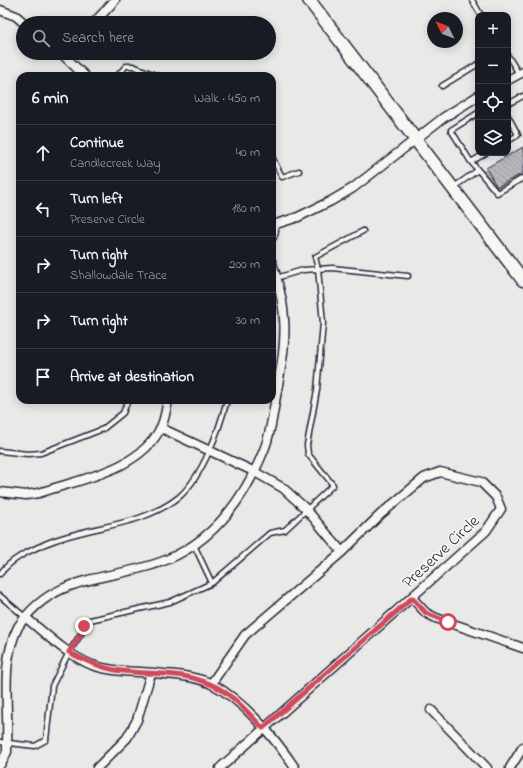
<!DOCTYPE html>
<html lang="en">
<head>
<meta charset="utf-8">
<style>
	body { margin:0; font-family:"Indie Flower",sans-serif; background:#20242c; color:#f1f3f6 }
	.controls { position:absolute; right:12px; top:12px; display:grid; overflow:hidden; border-radius:8px; box-shadow:0 2px 10px #0003 }
	.controls button { width:36px; height:36px; display:grid; place-items:center; padding:0; border:0; border-bottom:1px solid #363941; background:#171b24; color:#f1f3f6; font:20px sans-serif }
	.compass { position:absolute; left:427px; top:12px; width:36px; height:36px; border-radius:50%; background:#171b24; box-shadow:0 2px 10px #0003; rotate:312deg }
	.stop { position:absolute; width:12px; height:12px; margin:-9px; border:3px solid #d1495b; border-radius:50%; background:#fff }
	.stop.end { background:#d1495b; border-color:#fff; box-shadow:0 1px 4px #0008 }
	.list { margin:0; padding:0; list-style:none }
	h2 { display:flex; justify-content:space-between; align-items:center; height:52px; margin:0; padding:0 16px; font-size:17px }
	h2 small { font-size:13px; font-weight:400; color:#9ea1a6 }
	.list li { display:grid; grid-template-columns:26px 1fr auto; gap:12px; align-items:center; box-sizing:border-box; height:56px; padding:0 16px; border-top:1px solid #363941 }
	.list b { display:block; font-size:15px; white-space:nowrap }
	.list p { margin:0; font-size:13px; white-space:nowrap; color:#9ea1a6 }
	.list em { font-size:13px; font-style:normal; color:#9ea1a6 }
	.icon { flex:none; width:22px; height:22px; fill:none; stroke:currentColor; stroke-width:2; stroke-linecap:round; stroke-linejoin:round }
	.map { position:relative; flex:none; width:523px; height:768px; overflow:hidden }
	.search { position:absolute; background:#171b24; box-shadow:0 2px 10px #0003; left:16px; top:16px; width:260px; height:44px; display:flex; align-items:center; gap:10px; box-sizing:border-box; padding:0 14px; border-radius:22px; color:#9ea1a6; font-size:15px }
	.panel { position:absolute; background:#171b24; box-shadow:0 2px 10px #0003; left:16px; top:72px; width:260px; height:332px; border-radius:12px }
	.map>svg:first-child { display:block }
</style>
</head>
<body>
<div class="map">
<svg width="523" height="768" viewBox="0 0 523 768">
	<defs>
		<pattern id="building-back-hatch" width="6" height="6" patternUnits="userSpaceOnUse"><rect width="6" height="6" fill="#b8b8bc"/><path d="M-1 5l2 2M0 0l6 6M5-1l2 2" fill="none" stroke="#9e9ea2"/></pattern>
		<filter id="shadow"><feDropShadow dx="-3" dy="3" stdDeviation="0" flood-color="#0004"/></filter>
	</defs>
	<rect width="100%" height="100%" fill="#e9e9e7"/>
	<filter id="ink" filterUnits="userSpaceOnUse"><feTurbulence type="fractalNoise" baseFrequency=".025" numOctaves="2"/><feDisplacementMap in="SourceGraphic" scale="8" xChannelSelector="R" yChannelSelector="G"/><feConvolveMatrix kernelMatrix="1 2 1 2 8 2 1 2 1" color-interpolation-filters="sRGB"/></filter>
	<g filter="url(#ink)">
		<!-- building -->
		<path fill="url(#building-back-hatch)" stroke="#22223b" filter="url(#shadow)" d="M 523,147 L 523,173 L 497,187 L 486,168 Z"/>
		<g fill="none" stroke-linecap="round" stroke-linejoin="round">
			<!-- service casing -->
			<g stroke="#22223b" stroke-width="7">
				<path id="service" d="M 472,0 L 481,15
					M 508,56 L 519,74
					M 117,76 L 126,66 L 133,66 L 158,76
					M 442,86 L 478,64
					M 508,104 L 523,96
					M 508,116 L 518,135 L 508,141
					M 272,157 L 282,177 L 299,171
					M 471,162 L 451,130 L 478,113
					M 478,170 L 471,162 L 486,153
					M 454,187 L 478,170 L 497,193 L 523,178
					M 276,278 L 303,270 L 332,268 L 408,276
					M 0,451 L 28,454 L 41,453 L 103,429 L 123,413 L 128,400
					M 194,545 L 212,583
					M 0,574 C 11,559 29,551 45,544 C 75,531 108,528 139,518 C 153,513 167,507 179,497 C 203,476 219,430 227,400
					M 0,596 L 25,617
					M 0,742 L 35,746 L 46,740 L 52,686 L 69,652 L 81,634 L 84,626 L 90,620 L 170,602 L 212,583 L 270,533 L 285,530 L 333,485 L 308,454 L 307,445 L 317,390 L 323,323 L 318,269 L 315,257 L 363,231"/>
			</g>
			<!-- minor casing -->
			<g stroke="#22223b" stroke-width="11">
				<path id="minor" d="M 0,10 L 16,16 L 24,23
					M 94,23 L 115,0
					M 61,53 L 85,76
					M 508,80 L 523,72
					M 272,223 L 274,231 L 272,237
					M 273,225 L 298,217 L 331,201 L 353,188 L 443,118 L 478,96
					M 161,428 L 253,471 L 283,488 L 306,509 L 342,552
					M 0,492 L 26,495 L 39,493 C 80,479 141,470 161,427 C 165,419 166,409 168,400
					M 412,598 L 426,613 L 436,618 L 523,648
					M 25,617 C 46,634 67,655 92,665 C 115,673 141,671 164,674 C 181,675 197,677 212,684 C 244,701 275,738 295,768
					M 211,684 L 245,635 L 342,552 L 381,514 L 424,478 L 440,472 L 481,482 L 496,497 L 501,509 L 486,531 L 220,768
					M 431,710 L 487,768
					M 0,765 L 7,752 L 7,744 C 9,704 0,663 18,627 C 55,571 112,582 166,560 C 215,540 245,497 264,450 C 272,431 273,410 277,391 C 281,367 286,343 284,319 C 283,300 278,282 272,263
					M 97,768 L 127,738 L 137,720 L 151,673
					M 510,768 L 523,747"/>
			</g>
			<!-- primary casing -->
			<g stroke="#22223b" stroke-width="15">
				<path id="primary" d="M 309,0 L 523,280"/>
			</g>
			<!-- service -->
			<use href="#service" stroke="#f6f6f2" stroke-width="4"/>
			<!-- minor -->
			<use href="#minor" stroke="#f6f6f2" stroke-width="8"/>
			<!-- primary -->
			<use href="#primary" stroke="#f6f6f2" stroke-width="12"/>
		</g>
	</g>
	<g fill="none" stroke-linecap="round" stroke-linejoin="round" filter="url(#ink)">
		<!-- route -->
		<path stroke="#d1495b" stroke-width="5" d="M 84,626 L 81,634 L 69,652 C 87,662 103,669 123,671 C 153,675 182,671 210,684 C 232,693 247,712 263,728 L 412,598 L 426,613 L 448,622"/>
	</g>
	<g text-anchor="middle" stroke-width="3.5" stroke-linejoin="round" paint-order="stroke">
		<!-- street labels -->
		<g font-size="17" fill="#22223b" stroke="#f6f6f2">
			<text transform="translate(440 551) rotate(-43)" y="6">Preserve Circle</text>
		</g>
	</g>
</svg>
<div class="controls">
<button>+</button>
<button>−</button>
<button><svg class="icon" aria-label="locate" viewBox="0 0 24 24"><circle cx="12" cy="12" r="6"/><path d="M12 2v4M12 18v4M2 12h4M18 12h4"/></svg></button>
<button><svg class="icon" aria-label="layers" viewBox="0 0 24 24"><path d="M12 4l9 5-9 5-9-5zM3 14l9 5 9-5"/></svg></button>
</div>
<svg class="compass" viewBox="-18 -18 36 36"><path d="M0-13l5 13h-10z" fill="#e53935"/><path d="M0 13l5-13h-10z" fill="#9ea1a6"/></svg>
<div class="stop" style="left:448px;top:622px"></div>
<div class="stop end" style="left:84px;top:626px"></div>
<div class="search"><svg class="icon" aria-label="search" viewBox="0 0 24 24"><circle cx="10" cy="10" r="6"/><path d="M15 15l6 6"/></svg>Search here</div>
<section class="panel">
<h2>6 min<small>Walk · 450 m</small></h2>
<ul class="list">
<li><svg class="icon" aria-label="ahead" viewBox="0 0 24 24"><path d="M12 20V5M6 11l6-6 6 6"/></svg><div><b>Continue</b><p>Candlecreek Way</p></div><em>40 m</em></li>
<li><svg class="icon" aria-label="left" viewBox="0 0 24 24"><path d="M17 20v-9H6M10 6l-5 5 5 5"/></svg><div><b>Turn left</b><p>Preserve Circle</p></div><em>180 m</em></li>
<li><svg class="icon" aria-label="right" viewBox="0 0 24 24"><path d="M7 20v-9h11M14 6l5 5-5 5"/></svg><div><b>Turn right</b><p>Shallowdale Trace</p></div><em>200 m</em></li>
<li><svg class="icon" aria-label="right" viewBox="0 0 24 24"><path d="M7 20v-9h11M14 6l5 5-5 5"/></svg><div><b>Turn right</b></div><em>30 m</em></li>
<li><svg class="icon" aria-label="arrive" viewBox="0 0 24 24"><path d="M6 21V4h12l-3 4 3 4H6"/></svg><div><b>Arrive at destination</b></div></li>
</ul>
</section>
</div>
</body>
</html>
